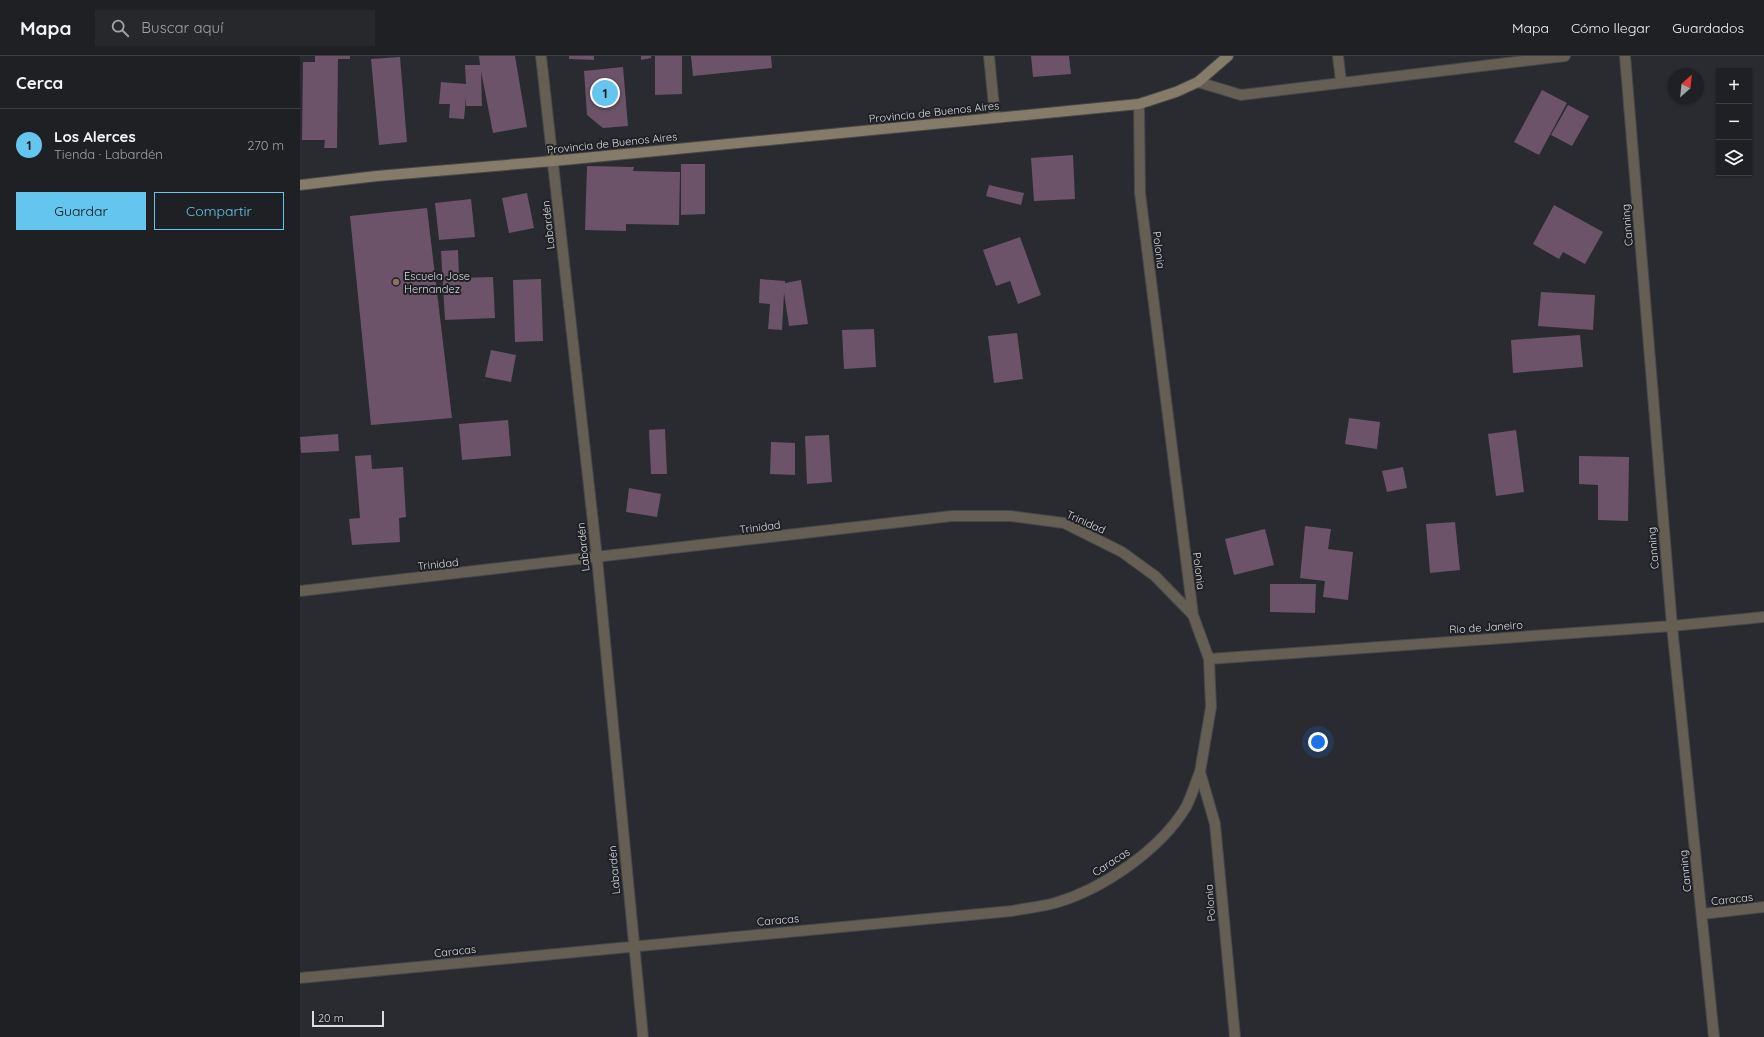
<!DOCTYPE html>
<html lang="es">
<head>
<meta charset="utf-8">
<style>
	body { margin:0; font-family:Quicksand,sans-serif; background:#27282c; color:#f1f3f6 }
	.controls { position:absolute; right:12px; top:12px; display:grid; overflow:hidden; border-radius:0px; box-shadow:0 1px 3px #0004 }
	.controls button { width:36px; height:36px; display:grid; place-items:center; padding:0; border:0; border-bottom:1px solid #3c3e41; background:#1f2024; color:#f1f3f6; font:20px sans-serif }
	.compass { position:absolute; left:1368px; top:12px; width:36px; height:36px; border-radius:50%; background:#1f2024; box-shadow:0 1px 3px #0004; rotate:27deg }
	.scale { position:absolute; left:12px; bottom:10px; width:72px; box-sizing:border-box; padding-left:4px; border:2px solid #dbdcdf; border-top:0; font-size:11px; line-height:14px; white-space:nowrap; color:#dbdcdf; -webkit-text-stroke:3px #1f2126; paint-order:stroke }
	.you { position:absolute; left:1018px; top:686px; width:14px; height:14px; margin:-10px; border:3px solid #fff; border-radius:50%; background:#1a73e8; box-shadow:0 0 0 6px #1a73e833 }
	.badge { display:grid; place-items:center; width:26px; height:26px; border-radius:50%; background:#64c5ee; color:#111; font-size:13px; font-weight:700 }
	.pin { position:absolute; translate:-50% -50%; border:2px solid #fff; box-shadow:0 1px 4px #0006 }
	.list { margin:0; padding:0; list-style:none }
	h2 { display:flex; justify-content:space-between; align-items:center; height:52px; margin:0; padding:0 16px; font-size:17px }
	h2 small { font-size:13px; font-weight:400; color:#a1a3a6 }
	.list li { display:grid; grid-template-columns:26px 1fr auto; gap:12px; align-items:center; box-sizing:border-box; height:72px; padding:0 16px; border-top:1px solid #3c3e41 }
	.list b { display:block; font-size:15px; white-space:nowrap }
	.list p { margin:0; font-size:13px; white-space:nowrap; color:#a1a3a6 }
	.list em { font-size:13px; font-style:normal; color:#a1a3a6 }
	.actions { display:flex; gap:8px; padding:12px 16px }
	.actions a { flex:1; padding:9px 0; border:1px solid #64c5ee; border-radius:0px; text-align:center; font-size:14px; color:#64c5ee }
	.actions .main { background:#64c5ee; color:#111 }
	.icon { flex:none; width:22px; height:22px; fill:none; stroke:currentColor; stroke-width:2; stroke-linecap:round; stroke-linejoin:round }
	.map { position:relative; flex:none; width:1464px; height:981px; overflow:hidden }
	header { display:flex; align-items:center; gap:24px; box-sizing:border-box; height:56px; padding:0 20px; background:#1f2024; border-bottom:1px solid #3c3e41 }
	header strong { font-size:19px }
	nav { display:flex; gap:22px; margin-inline-start:auto; font-size:14px }
	.search { width:280px; height:36px; background:#27282c; display:flex; align-items:center; gap:10px; box-sizing:border-box; padding:0 14px; border-radius:0px; color:#a1a3a6; font-size:15px }
	main { display:flex }
	aside { flex:1; background:#1f2024 }
	.map>svg:first-child { display:block }
</style>
</head>
<body>
<header>
<strong>Mapa</strong>
<div class="search"><svg class="icon" aria-label="search" viewBox="0 0 24 24"><circle cx="10" cy="10" r="6"/><path d="M15 15l6 6"/></svg>Buscar aquí</div>
<nav><a>Mapa</a><a>Cómo llegar</a><a>Guardados</a></nav>
</header>
<main>
<aside>
<h2>Cerca<small></small></h2>
<ul class="list">
<li><span class="badge">1</span><div><b>Los Alerces</b><p>Tienda · Labardén</p></div><em>270 m</em></li>
</ul>
<div class="actions"><a class="main">Guardar</a><a>Compartir</a></div>
</aside>
<div class="map">
<svg width="1464" height="981" viewBox="0 0 1464 981">
	<rect width="100%" height="100%" fill="#292b30"/>
	<!-- building -->
	<path fill="#6c5369" d="M 15,0 L 50,0 L 50,3 L 38,3 L 37,92 L 24,92 L 25,84 L 2,84 L 3,6 L 15,6 Z
		M 179,0 L 215,0 L 227,71 L 193,77 L 181,15 L 182,50 L 166,50 L 166,41 L 164,63 L 149,62 L 150,48 L 139,48 L 141,26 L 166,28 L 165,9 L 180,9 Z
		M 269,0 L 294,0 L 294,4 L 269,3 Z
		M 341,0 L 351,0 L 351,2 L 341,4 Z
		M 355,0 L 382,0 L 382,38 L 355,39 Z
		M 391,0 L 471,0 L 472,12 L 393,20 Z
		M 731,0 L 769,0 L 771,18 L 733,21 Z
		M 100,1 L 107,86 L 79,89 L 71,3 Z
		M 323,11 L 328,70 L 303,72 L 287,59 L 284,15 Z
		M 1242,34 L 1267,47 L 1239,99 L 1214,86 Z
		M 1268,49 L 1289,60 L 1272,90 L 1251,79 Z
		M 773,99 L 775,143 L 734,145 L 731,102 Z
		M 381,108 L 405,108 L 405,158 L 381,159 Z
		M 287,110 L 334,111 L 333,115 L 380,116 L 379,169 L 326,168 L 326,175 L 285,174 Z
		M 689,129 L 724,137 L 721,149 L 686,140 Z
		M 227,137 L 234,172 L 209,177 L 202,142 Z
		M 171,143 L 175,181 L 139,184 L 135,147 Z
		M 1254,149 L 1303,176 L 1285,208 L 1263,196 L 1259,203 L 1233,188 Z
		M 127,152 L 152,362 L 71,369 L 50,160 Z
		M 720,181 L 741,239 L 718,248 L 710,225 L 696,230 L 683,194 Z
		M 158,194 L 159,222 L 193,221 L 195,262 L 145,264 L 141,195 Z
		M 241,223 L 243,285 L 215,286 L 213,224 Z
		M 460,223 L 485,225 L 485,227 L 501,224 L 508,268 L 489,270 L 484,237 L 482,274 L 468,273 L 470,248 L 459,247 Z
		M 1241,236 L 1295,239 L 1293,274 L 1238,270 Z
		M 574,273 L 576,311 L 544,313 L 542,274 Z
		M 717,277 L 723,323 L 694,327 L 688,280 Z
		M 1280,279 L 1283,311 L 1213,317 L 1211,284 Z
		M 191,294 L 216,299 L 211,326 L 185,321 Z
		M 1049,362 L 1080,366 L 1077,393 L 1045,388 Z
		M 208,364 L 211,400 L 162,404 L 159,368 Z
		M 365,373 L 367,418 L 351,418 L 349,374 Z
		M 1216,374 L 1224,436 L 1196,440 L 1188,378 Z
		M 38,378 L 39,395 L 1,397 L 0,381 Z
		M 529,379 L 532,426 L 507,428 L 505,380 Z
		M 471,386 L 495,387 L 495,419 L 470,418 Z
		M 71,399 L 72,413 L 103,411 L 106,461 L 99,462 L 100,486 L 52,489 L 49,463 L 60,462 L 55,400 Z
		M 1279,400 L 1329,401 L 1328,465 L 1298,464 L 1298,429 L 1279,428 Z
		M 1103,411 L 1107,432 L 1087,436 L 1082,415 Z
		M 329,432 L 361,438 L 357,461 L 326,456 Z
		M 1155,466 L 1160,514 L 1130,517 L 1126,468 Z
		M 1005,470 L 1031,473 L 1028,493 L 1053,496 L 1048,544 L 1023,541 L 1025,525 L 1000,522 Z
		M 965,473 L 974,509 L 934,519 L 925,483 Z
		M 970,528 L 1016,528 L 1015,557 L 970,556 Z"/>
	<g fill="none" stroke-linecap="round" stroke-linejoin="round">
		<!-- street casing -->
		<g stroke="#45474c" stroke-width="12">
			<path id="street" d="M 241,0 L 297,502 L 343,981
				M 689,0 L 695,61
				M 1038,0 L 1041,26
				M 1325,0 L 1372,570 L 1414,981
				M 898,26 L 941,39 L 1265,0
				M 839,48 L 840,137 L 893,559 L 909,603 L 911,651 L 900,716 L 915,768 L 935,981
				M 0,535 L 652,460 L 710,460 L 764,467 L 822,496 L 855,520 L 893,559
				M 909,603 L 1372,570 L 1464,561
				M 1402,858 L 1464,851
				M 0,922 L 712,855 C 726,852 741,851 755,847 C 803,833 860,794 886,751 C 892,740 895,727 900,716"/>
		</g>
		<!-- secondary casing -->
		<g stroke="#45474c" stroke-width="12">
			<path id="secondary" d="M 0,129 L 77,120 L 253,105 L 839,48 L 876,36 L 898,26 L 928,0"/>
		</g>
		<!-- street -->
		<use href="#street" stroke="#645f52" stroke-width="10"/>
		<!-- secondary -->
		<use href="#secondary" stroke="#847c68" stroke-width="10"/>
	</g>
	<!-- markers -->
	<circle fill="#8d6e63" stroke="#1f2126" stroke-width="1.5" cx="96" cy="226" r="4"/>
	<g text-anchor="middle" stroke-width="4" stroke-linejoin="round" paint-order="stroke">
		<!-- street labels -->
		<g font-size="11" fill="#dbdcdf" stroke="#1f2126">
			<text transform="translate(634 56) rotate(-6)" y="4">Provincia de Buenos Aires</text>
			<text transform="translate(312 87) rotate(-6)" y="4">Provincia de Buenos Aires</text>
			<text transform="translate(248 169) rotate(-96)" y="4">Labardén</text>
			<text transform="translate(1327 169) rotate(-95)" y="4">Canning</text>
			<text transform="translate(859 194) rotate(83)" y="4">Polonia</text>
			<text transform="translate(786 466) rotate(24)" y="4">Trinidad</text>
			<text transform="translate(460 471) rotate(-7)" y="4">Trinidad</text>
			<text transform="translate(283 491) rotate(-96)" y="4">Labardén</text>
			<text transform="translate(1353 492) rotate(-95)" y="4">Canning</text>
			<text transform="translate(138 508) rotate(-6)" y="4">Trinidad</text>
			<text transform="translate(899 515) rotate(83)" y="4">Polonia</text>
			<text transform="translate(1186 571) rotate(-4)" y="4">Rio de Janeiro</text>
			<text transform="translate(811 806) rotate(-33)" y="4">Caracas</text>
			<text transform="translate(314 814) rotate(-95)" y="4">Labardén</text>
			<text transform="translate(1385 815) rotate(-96)" y="4">Canning</text>
			<text transform="translate(1432 843) rotate(-6)" y="4">Caracas</text>
			<text transform="translate(910 847) rotate(-95)" y="4">Polonia</text>
			<text transform="translate(478 864) rotate(-5)" y="4">Caracas</text>
			<text transform="translate(155 895) rotate(-6)" y="4">Caracas</text>
		</g>
		<!-- poi labels -->
		<g font-size="11" fill="#dbdcdf" stroke="#1f2126" text-anchor="start">
			<text x="104" y="224">Escuela Jose<tspan x="104" dy="13">Hernandez</tspan></text>
		</g>
	</g>
</svg>
<div class="controls">
<button>+</button>
<button>−</button>
<button><svg class="icon" aria-label="layers" viewBox="0 0 24 24"><path d="M12 4l9 5-9 5-9-5zM3 14l9 5 9-5"/></svg></button>
</div>
<svg class="compass" viewBox="-18 -18 36 36"><path d="M0-13l5 13h-10z" fill="#e53935"/><path d="M0 13l5-13h-10z" fill="#a1a3a6"/></svg>
<div class="scale">20 m</div>
<div class="you"></div>
<div class="pin badge" style="left:305px;top:37px">1</div>
</div>
</main>
</body>
</html>
